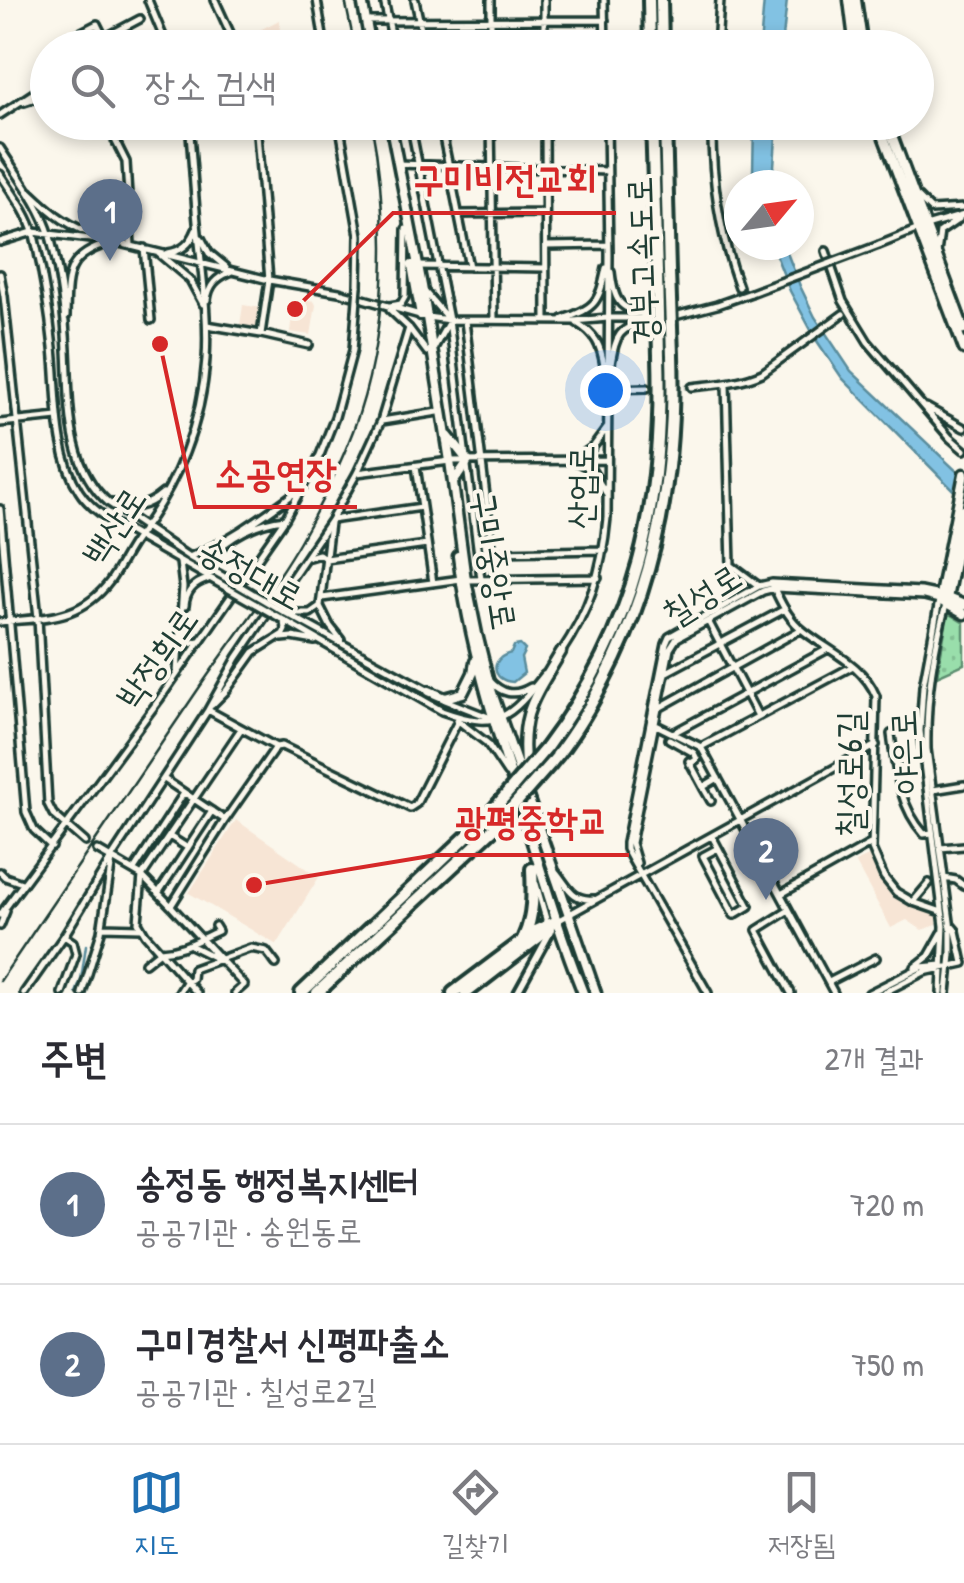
<!DOCTYPE html>
<html lang="ko">
<head>
<meta charset="utf-8">
<style>
	body { margin:0; font-family:"Patrick Hand","Poor Story",sans-serif; background:#f2f2f3; color:#2b2b33 }
	.compass { position:absolute; left:724px; top:170px; width:90px; height:90px; border-radius:50%; background:#fff; box-shadow:0 5px 15px #0003; rotate:61deg }
	.you { position:absolute; left:605px; top:390px; width:35px; height:35px; margin:-25px; border:8px solid #fff; border-radius:50%; background:#1a73e8; box-shadow:0 0 0 15px #1a73e833 }
	.badge { display:grid; place-items:center; width:65px; height:65px; border-radius:50%; background:#1f6fb2; color:#fff; font-size:32px; font-weight:700 }
	.pin { position:absolute; translate:-50% -82px; filter:drop-shadow(0 2px 5px #0008) }
	.pin::after { content:''; position:absolute; top:52px; width:35px; height:30px; background:inherit; clip-path:polygon(0 0,100% 0,50% 100%) }
	.list { margin:0; padding:0; list-style:none }
	h2 { display:flex; justify-content:space-between; align-items:center; height:130px; margin:0; padding:0 40px; font-size:42px }
	h2 small { font-size:32px; font-weight:400; color:#7c7c81 }
	.list li { display:grid; grid-template-columns:65px 1fr auto; gap:30px; align-items:center; box-sizing:border-box; height:160px; padding:0 40px; border-top:2px solid #e1e1e2 }
	.list b { display:block; font-size:38px; white-space:nowrap }
	.list p { margin:0; font-size:32px; white-space:nowrap; color:#7c7c81 }
	.list em { font-size:32px; font-style:normal; color:#7c7c81 }
	.icon { flex:none; width:55px; height:55px; fill:none; stroke:currentColor; stroke-width:2; stroke-linecap:round; stroke-linejoin:round }
	.map { position:relative; flex:none; width:964px; height:993px; overflow:hidden }
	.search { position:absolute; background:#fff; box-shadow:0 5px 15px #0003; left:30px; right:30px; top:30px; height:110px; display:flex; align-items:center; gap:25px; box-sizing:border-box; padding:0 35px; border-radius:55px; color:#7c7c81; font-size:38px }
	.sheet { height:450px; background:#fff }
	nav { display:flex; justify-content:space-around; align-items:center; box-sizing:border-box; height:140px; border-top:2px solid #e1e1e2; background:#fff; font-size:28px; color:#7c7c81 }
	nav a { display:grid; justify-items:center; gap:5px }
	nav .on { color:#1f6fb2 }
	.map>svg:first-child { display:block }
</style>
</head>
<body>
<div class="map">
<svg width="964" height="993" viewBox="0 0 964 993">
	<defs>
		<pattern id="park-dots" width="8" height="8" patternUnits="userSpaceOnUse" patternTransform="scale(2.5)"><rect width="8" height="8" fill="#99deab"/><path d="M2 2h.1M6 6h.1" fill="none" stroke="#83bf94" stroke-width="1.8" stroke-linecap="round"/></pattern>
	</defs>
	<rect width="100%" height="100%" fill="#fbf7ec"/>
	<filter id="ink" filterUnits="userSpaceOnUse"><feTurbulence type="fractalNoise" baseFrequency=".01" numOctaves="2"/><feDisplacementMap in="SourceGraphic" scale="20" xChannelSelector="R" yChannelSelector="G"/><feConvolveMatrix kernelMatrix="1 2 1 2 8 2 1 2 1" color-interpolation-filters="sRGB"/></filter>
	<g filter="url(#ink)">
		<!-- built -->
		<path fill="#f7e5d5" d="M 279,20 L 283,41 L 265,48 L 237,47 L 235,43 Z
			M 303,299 L 314,301 L 316,305 L 311,335 L 290,332 L 292,314 L 300,315 Z
			M 243,305 L 262,308 L 259,328 L 240,325 Z
			M 236,820 L 319,877 L 277,945 L 189,893 Z
			M 871,855 L 892,892 L 937,916 L 937,925 L 922,930 L 907,920 L 891,928 L 855,862 Z"/>
		<!-- park -->
		<path fill="url(#park-dots)" stroke="#5c8e70" stroke-width="2.5" d="M 948,613 L 964,623 L 964,664 L 937,676 Z"/>
		<!-- water -->
		<path fill="#82c2e3" stroke="#5a8d9d" stroke-width="2.5" d="M 764,0 L 787,0 L 782,47 L 760,47 Z
			M 754,123 L 777,123 L 774,166 L 776,185 L 756,185 L 753,172 Z
			M 772,245 L 784,245 L 800,286 L 815,317 L 851,371 L 964,478 L 964,501 L 842,378 L 817,341 L 790,291 Z
			M 520,645 L 525,650 L 521,658 L 524,673 L 513,682 C 491,681 489,658 511,653 L 514,646 Z"/>
		<g fill="none" stroke-linecap="round" stroke-linejoin="round">
			<!-- stream -->
			<path stroke="#5a8d9d" stroke-width="2.5" d="M 76,993 L 81,980 L 86,945"/>
			<!-- minor-tunnel -->
			<path stroke="#cfd2c7" stroke-width="5" stroke-dasharray="5 2.5" stroke-linecap="butt" d="M 647,388 L 692,387"/>
			<!-- minor casing -->
			<g stroke="#1f3d34" stroke-width="12">
				<path id="minor" d="M 148,0 L 168,48
					M 215,0 L 237,48
					M 317,0 L 325,48
					M 384,0 L 394,48
					M 415,0 L 425,48
					M 491,0 L 491,48
					M 544,0 L 544,48
					M 604,0 L 605,48
					M 370,21 L 605,20
					M 67,48 L 64,41 L 97,24 L 104,38 L 140,19
					M 717,48 L 720,0
					M 24,102 L 48,94
					M 0,115 L 38,90 L 48,77
					M 106,122 L 126,162 L 131,245
					M 256,122 L 269,280 L 261,334
					M 339,122 L 359,235 L 358,286
					M 410,122 L 449,320 L 481,579
					M 440,122 L 469,267
					M 491,122 L 494,319
					M 545,122 L 546,321
					M 712,122 C 711,176 720,237 739,287
					M 0,148 C 17,175 41,205 50,236 C 58,265 64,305 66,335 C 71,392 62,463 109,503 L 189,557 L 233,582
					M 398,164 L 607,171
					M 0,174 C 12,193 28,213 34,235 C 43,272 49,310 53,348 C 58,393 54,452 79,491 C 87,504 100,513 112,522 L 229,589
					M 29,191 C 54,215 69,227 103,238
					M 918,197 L 931,210 L 964,208
					M 459,214 L 545,213
					M 201,238 L 209,253 L 226,267
					M 0,242 L 33,232 L 115,242 L 269,280 L 339,292 L 427,317 L 449,320 L 574,321 L 608,318 L 660,318
					M 879,245 L 926,226 L 964,215
					M 546,246 L 608,245
					M 144,248 L 151,320
					M 826,251 L 843,301 L 868,342 L 950,438 L 964,450
					M 158,253 L 190,280 L 203,304
					M 168,253 C 183,251 191,243 196,230
					M 937,253 L 940,232 L 959,219
					M 418,266 L 545,268
					M 611,272 C 615,307 621,308 653,316
					M 0,274 L 4,296 L 38,618 L 48,804 L 53,814 L 85,842
					M 425,292 L 447,318
					M 207,300 C 209,285 216,278 230,272
					M 390,306 L 401,304 L 405,297 L 406,229
					M 390,310 L 409,328 L 427,352
					M 66,317 C 67,276 65,255 111,243
					M 671,317 L 717,305 L 751,293
					M 563,319 C 596,308 599,302 606,268
					M 465,321 L 496,579
					M 577,323 C 595,334 601,345 604,366
					M 207,325 L 261,334 L 309,345
					M 434,348 L 448,323
					M 610,369 C 616,338 615,328 648,321
					M 726,383 L 731,565 L 759,586
					M 692,387 C 716,384 740,383 762,373 L 843,314
					M 607,389 L 647,388
					M 926,407 L 964,428
					M 382,421 L 438,412
					M 0,423 L 58,417
					M 576,459 L 593,447 L 607,428
					M 577,462 L 591,469 L 606,493
					M 416,466 L 433,583
					M 357,473 L 450,461 L 607,460
					M 113,503 C 133,510 147,507 163,493
					M 0,509 L 26,812 L 34,830 L 52,847
					M 331,520 L 422,507
					M 330,523 L 320,606 L 330,626 L 341,640
					M 493,552 L 604,550
					M 189,557 C 231,541 267,513 303,487
					M 309,557 L 319,554 L 326,559 L 427,545
					M 212,568 L 211,558 C 226,537 260,521 285,519
					M 466,580 L 598,578
					M 773,586 C 780,601 787,616 799,627 C 826,651 861,661 876,696 L 872,849 L 884,877 L 896,892 L 913,902 L 942,912
					M 322,598 L 461,579
					M 946,605 C 933,651 926,700 927,749 L 951,929 L 951,955 L 947,993
					M 185,606 C 186,591 194,583 208,579
					M 284,612 L 431,692
					M 291,613 L 310,613 L 320,606
					M 280,618 L 442,711 C 498,731 510,718 544,675
					M 708,621 L 758,716
					M 0,622 C 45,617 80,621 110,581 C 120,567 127,550 138,536 C 177,485 202,423 206,359 C 209,314 201,267 197,222 C 194,189 192,156 189,122
					M 182,632 L 186,642 L 192,643 L 198,641
					M 282,638 L 292,637 L 315,641
					M 560,654 C 590,609 602,572 607,518 L 609,255 L 607,122
					M 177,673 L 183,587 L 180,562
					M 665,673 L 785,609
					M 489,680 C 502,694 514,697 531,687
					M 445,700 L 491,718
					M 212,705 L 226,691 L 254,652 L 283,634 L 285,630 L 284,620
					M 659,708 L 800,630
					M 457,720 L 487,743 L 507,773
					M 654,724 L 701,747 L 834,993
					M 673,733 L 828,649
					M 891,734 C 896,770 899,806 924,834 L 932,833
					M 669,739 L 694,753 L 697,759 L 690,764
					M 276,747 L 282,746 L 410,808 L 416,804 L 458,721
					M 701,747 L 853,666
					M 689,761 L 703,787 L 718,778
					M 164,779 L 225,820
					M 703,787 L 711,801
					M 933,790 L 964,785
					M 169,836 L 188,848
					M 712,836 L 749,906 L 734,915 L 703,856 L 718,848
					M 940,848 L 964,846
					M 97,850 L 142,876 L 171,906 L 225,820 L 276,747 L 208,710
					M 637,863 L 631,843 L 670,649 L 677,638 L 763,591 L 775,588 L 924,596 L 939,600
					M 134,870 L 184,793
					M 0,872 L 5,877 L 22,883
					M 557,873 C 568,887 573,901 593,899
					M 944,878 L 956,880 L 964,886
					M 536,884 L 546,919 L 545,927
					M 159,892 L 212,811
					M 781,894 L 872,843
					M 913,902 L 929,883
					M 171,906 L 244,985 L 235,993
					M 789,910 L 757,930 L 791,993
					M 0,915 L 159,700 L 285,519 L 320,455 L 335,417 L 353,350 L 356,312
					M 559,920 L 876,745
					M 950,924 L 956,931 L 963,963
					M 0,926 L 6,911
					M 102,927 L 141,928
					M 192,946 L 216,958
					M 160,951 C 183,950 197,940 218,931 L 215,926
					M 160,951 L 197,993
					M 145,963 L 160,951 L 145,934 L 138,922 L 142,876 L 241,729
					M 915,967 L 929,956 L 942,933
					M 829,982 L 876,958
					M 24,993 L 64,936 L 112,857 L 208,710 L 237,658 L 331,520 L 357,473 L 381,421 L 409,328
					M 62,993 L 76,954 L 73,942 L 64,936
					M 82,993 L 101,932 L 112,860
					M 179,993 L 186,982 L 192,979 L 193,969 L 251,948 L 266,951 L 276,964
					M 517,993 L 550,933
					M 708,993 L 632,860 L 626,849 L 626,843 L 666,644 L 669,637 L 759,586 L 772,583 L 921,591 L 940,595 L 923,686 L 920,731 L 944,926 L 941,993
					M 869,993 L 921,967 L 942,965
					M 883,993 L 924,972 L 964,963"/>
			</g>
			<!-- major casing -->
			<g stroke="#1f3d34" stroke-width="15">
				<path id="major" d="M 362,0 L 371,48
					M 849,0 L 855,48
					M 856,0 L 863,48
					M 390,122 L 422,286 L 450,461 L 466,580 L 477,634 L 490,687 L 596,993
					M 878,122 L 964,349
					M 887,122 L 964,329
					M 412,265 L 421,315
					M 448,436 L 468,461 L 455,480
					M 964,474 L 940,595 L 964,605
					M 458,556 C 469,644 495,726 522,810 C 541,871 559,933 583,993
					M 943,602 L 964,614
					M 946,604 L 964,510
					M 429,691 L 445,698 L 463,693 L 473,673 L 475,662
					M 526,773 C 519,714 532,701 561,652"/>
			</g>
			<!-- highway casing -->
			<g stroke="#1f3d34" stroke-width="18">
				<path id="highway" d="M 649,0 L 650,48
					M 661,0 L 662,48
					M 652,122 L 657,273
					M 665,122 L 669,272
					M 546,748 C 637,626 664,506 659,356
					M 551,763 C 572,738 589,709 604,680 C 658,578 676,469 672,355
					M 524,937 C 534,916 533,892 532,869
					M 301,993 L 488,816
					M 317,993 L 492,830
					M 453,993 L 537,930 L 557,921
					M 466,993 L 549,929"/>
			</g>
			<!-- minor -->
			<use href="#minor" stroke="#fbf7ec" stroke-width="5"/>
			<!-- major -->
			<use href="#major" stroke="#fbf7ec" stroke-width="8"/>
			<!-- highway -->
			<use href="#highway" stroke="#fbf7ec" stroke-width="10"/>
			<!-- rail -->
			<path stroke="#1f3d34" stroke-width="2.5" d="M 345,0 L 355,48
				M 0,981 C 66,884 131,788 197,691 C 231,641 270,593 300,541 C 320,506 339,468 353,431 C 388,338 390,219 371,122"/>
			<!-- minor-bridge casing -->
			<g stroke="#1f3d34" stroke-width="12" stroke-linecap="butt">
				<path id="minor-bridge" d="M 751,293 L 879,245
					M 356,312 L 358,286
					M 233,582 L 284,612
					M 229,589 L 280,618"/>
			</g>
			<!-- highway-bridge casing -->
			<g stroke="#1f3d34" stroke-width="18" stroke-linecap="butt">
				<path id="highway-bridge" d="M 669,272 L 672,355
					M 657,273 L 659,356
					M 488,816 L 546,748
					M 492,830 L 551,763"/>
			</g>
			<!-- minor-bridge -->
			<use href="#minor-bridge" stroke="#fbf7ec" stroke-width="5"/>
			<!-- highway-bridge -->
			<use href="#highway-bridge" stroke="#fbf7ec" stroke-width="10"/>
		</g>
	</g>
	<g text-anchor="middle" stroke-width="8" stroke-linejoin="round" paint-order="stroke">
		<!-- street labels -->
		<g font-size="35" fill="#1f3d34" stroke="#fbf7ec">
			<text transform="translate(642 261) rotate(-92)" y="12">경부고속도로</text>
			<text transform="translate(581 487) rotate(-89)" y="12">산업로</text>
			<text transform="translate(114 526) rotate(-57)" y="12">백산로</text>
			<text transform="translate(494 560) rotate(81)" y="12">구미중앙로</text>
			<text transform="translate(251 573) rotate(29)" y="12">송정대로</text>
			<text transform="translate(702 595) rotate(-32)" y="12">칠성로</text>
			<text transform="translate(157 658) rotate(-55)" y="12">박정희로</text>
			<text transform="translate(905 752) rotate(-93)" y="12">야은로</text>
			<text transform="translate(850 774) rotate(-90)" y="12">칠성로6길</text>
		</g>
	</g>
	<!-- callouts -->
	<path fill="none" stroke="#d62828" stroke-width="4" d="M295 309L393 213H616M160 344L195 507H357M254 885L436 855H629"/>
	<g fill="#d62828" stroke="#fbf7ec" stroke-width="4">
		<circle cx="295" cy="309" r="10"/>
		<circle cx="160" cy="344" r="10"/>
		<circle cx="254" cy="885" r="10"/>
	</g>
	<g font-size="38" text-anchor="middle" font-weight="bold" fill="#d62828" stroke="#fbf7ec" stroke-width="8" stroke-linejoin="round" paint-order="stroke">
		<text x="505" y="192">구미비전교회</text>
		<text x="276" y="486">소공연장</text>
		<text x="532" y="834">광평중학교</text>
	</g>
</svg>
<svg class="compass" viewBox="-18 -18 36 36"><path d="M0-13l5 13h-10z" fill="#e53935"/><path d="M0 13l5-13h-10z" fill="#7c7c81"/></svg>
<div class="you"></div>
<div class="pin badge" style="left:110px;top:261px;background:#5c6f8a">1</div>
<div class="pin badge" style="left:766px;top:900px;background:#5c6f8a">2</div>
<div class="search"><svg class="icon" aria-label="search" viewBox="0 0 24 24"><circle cx="10" cy="10" r="6"/><path d="M15 15l6 6"/></svg>장소 검색</div>
</div>
<section class="sheet">
<h2>주변<small>2개 결과</small></h2>
<ul class="list">
<li><span class="badge" style="background:#5c6f8a">1</span><div><b>송정동 행정복지센터</b><p>공공기관 · 송원동로</p></div><em>720 m</em></li>
<li><span class="badge" style="background:#5c6f8a">2</span><div><b>구미경찰서 신평파출소</b><p>공공기관 · 칠성로2길</p></div><em>750 m</em></li>
</ul>
</section>
<nav>
<a class="on"><svg class="icon" aria-label="map" viewBox="0 0 24 24"><path d="M3 6l6-2 6 2 6-2v14l-6 2-6-2-6 2zM9 4v14M15 6v14"/></svg>지도</a>
<a><svg class="icon" aria-label="directions" viewBox="0 0 24 24"><path d="M12 3l9 9-9 9-9-9zM9 14v-3h6M13 9l2 2-2 2"/></svg>길찾기</a>
<a><svg class="icon" aria-label="saved" viewBox="0 0 24 24"><path d="M7 4h10v16l-5-4-5 4z"/></svg>저장됨</a>
</nav>
</body>
</html>
